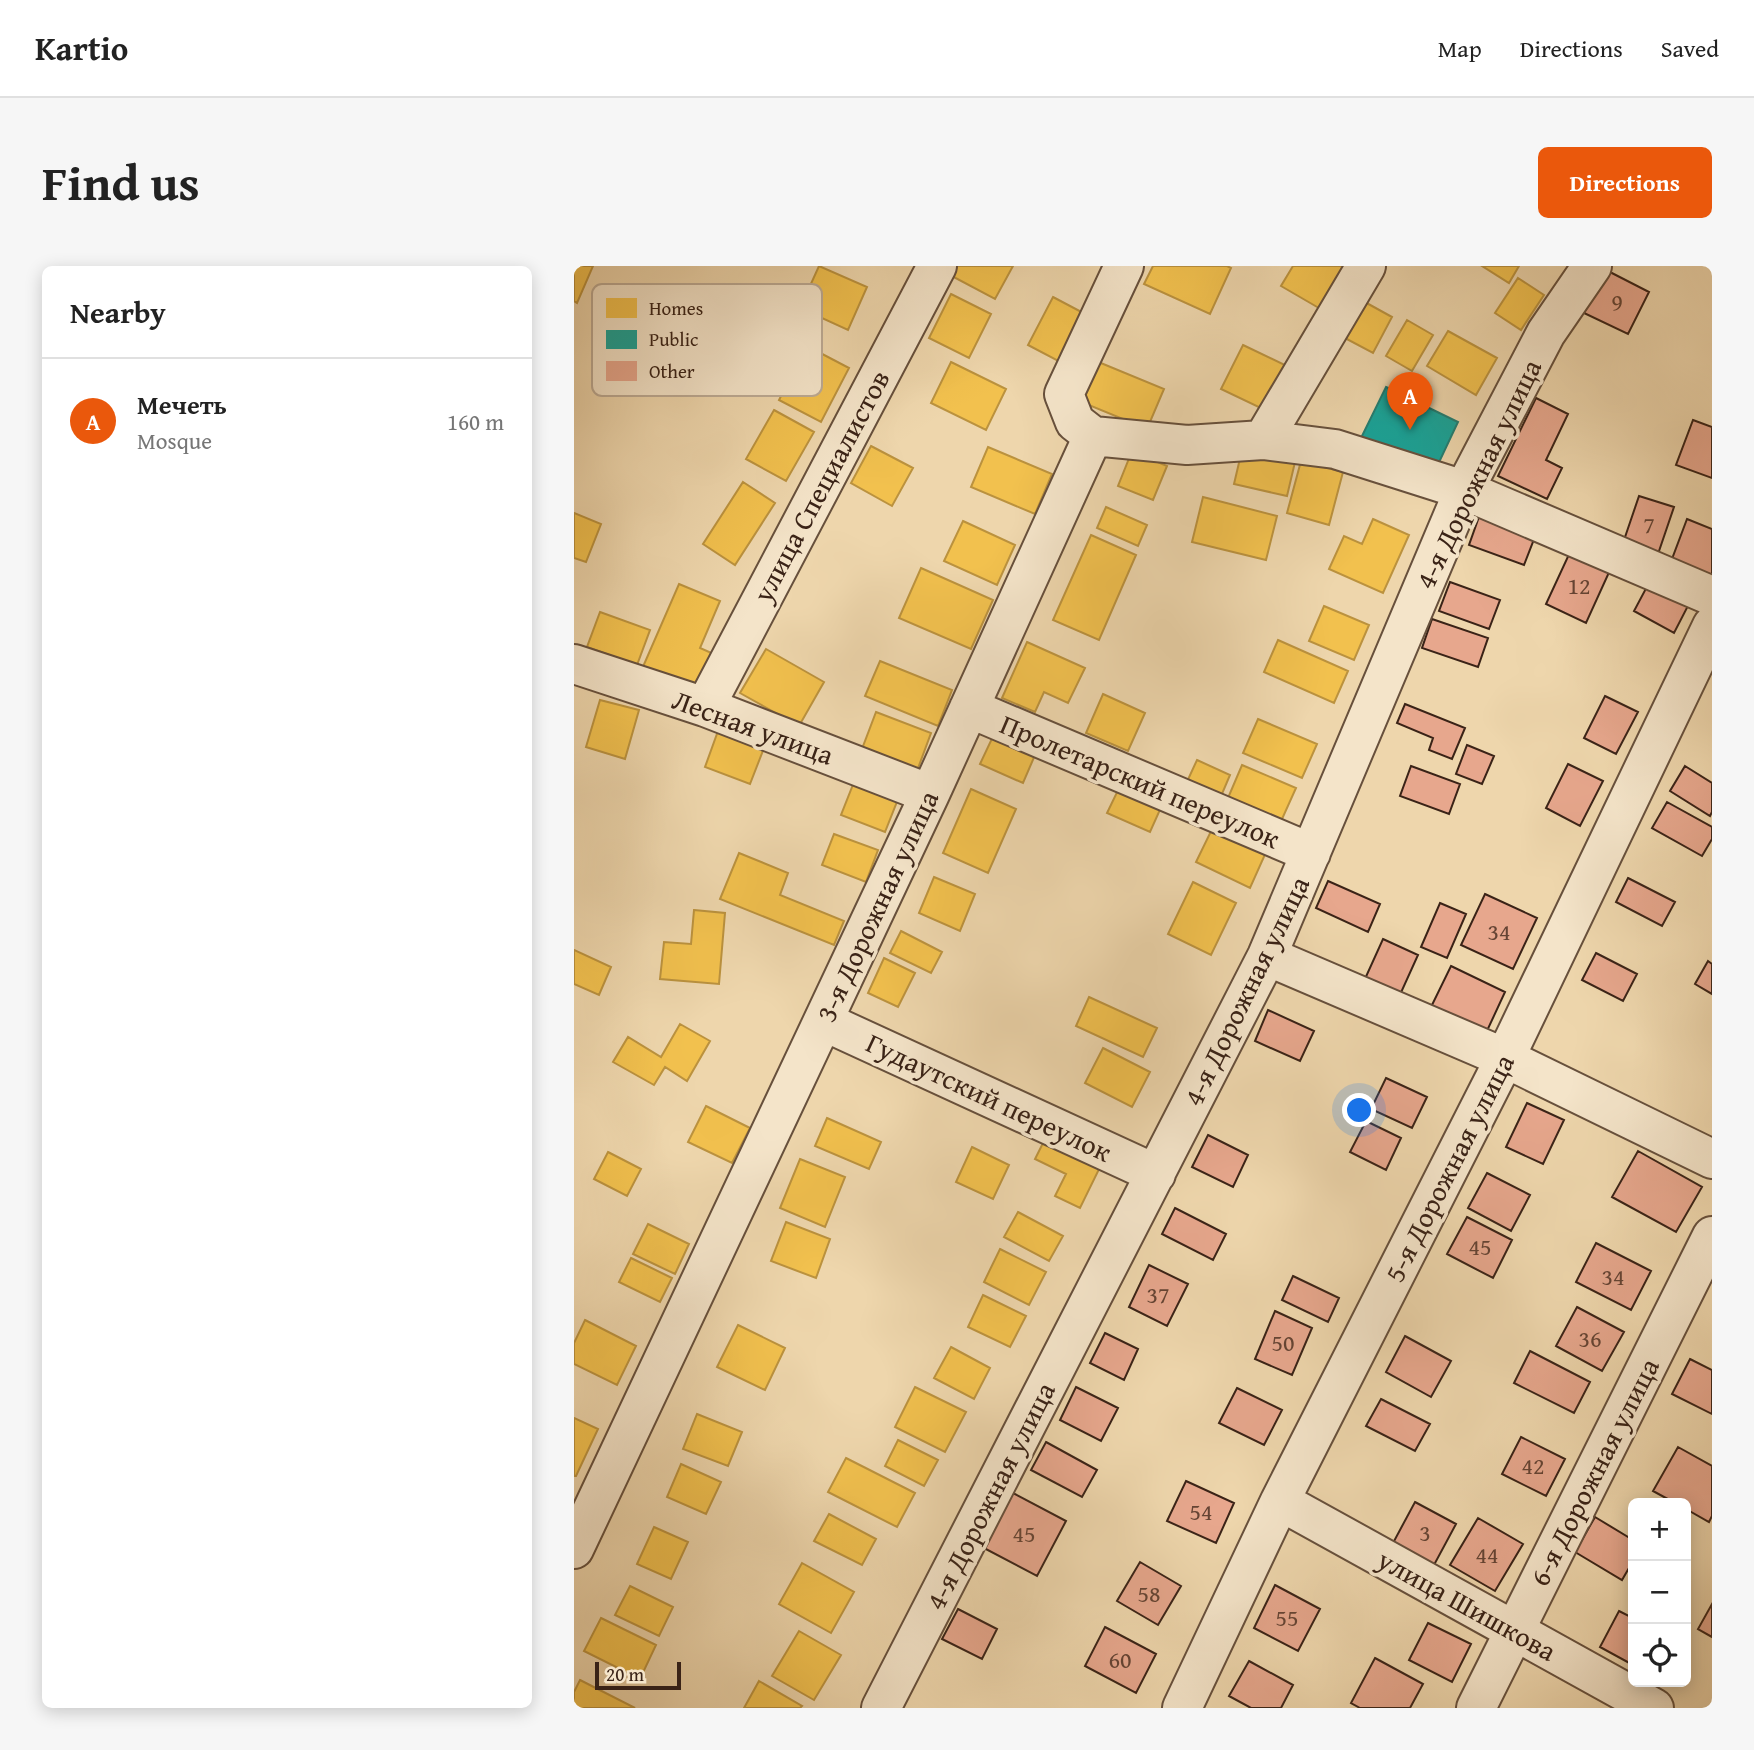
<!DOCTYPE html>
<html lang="en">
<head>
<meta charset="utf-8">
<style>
	body { margin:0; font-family:"Gentium Book Plus",serif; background:#f6f6f6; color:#222 }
	.controls { position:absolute; right:21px; bottom:21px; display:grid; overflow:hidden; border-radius:10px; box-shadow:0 4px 18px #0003 }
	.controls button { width:63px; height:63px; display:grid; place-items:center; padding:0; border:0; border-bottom:2px solid #e0e0e0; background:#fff; color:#222; font:35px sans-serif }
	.scale { position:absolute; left:21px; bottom:18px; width:86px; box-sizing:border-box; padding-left:7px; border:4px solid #3a2317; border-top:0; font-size:19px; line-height:24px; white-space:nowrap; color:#3a2317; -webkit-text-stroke:5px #f4e4c9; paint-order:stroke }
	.you { position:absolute; left:786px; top:845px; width:24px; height:24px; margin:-18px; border:5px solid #fff; border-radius:50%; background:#1a73e8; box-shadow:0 0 0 10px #1a73e833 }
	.badge { display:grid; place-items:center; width:46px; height:46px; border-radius:50%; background:#ea580c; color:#fff; font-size:23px; font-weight:700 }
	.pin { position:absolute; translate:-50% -58px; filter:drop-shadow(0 2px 4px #0008) }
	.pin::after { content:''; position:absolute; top:37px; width:24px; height:21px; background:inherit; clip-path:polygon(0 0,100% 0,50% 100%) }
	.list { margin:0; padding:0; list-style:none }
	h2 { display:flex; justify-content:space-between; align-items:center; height:91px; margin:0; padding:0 28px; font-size:30px }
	h2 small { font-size:23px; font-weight:400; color:#767676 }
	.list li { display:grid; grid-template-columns:46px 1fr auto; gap:21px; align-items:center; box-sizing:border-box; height:126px; padding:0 28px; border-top:2px solid #e0e0e0 }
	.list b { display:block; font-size:26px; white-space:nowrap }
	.list p { margin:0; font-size:23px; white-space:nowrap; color:#767676 }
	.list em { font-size:23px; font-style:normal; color:#767676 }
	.icon { flex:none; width:38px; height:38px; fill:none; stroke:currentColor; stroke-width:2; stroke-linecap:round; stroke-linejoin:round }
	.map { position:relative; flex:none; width:1138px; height:1442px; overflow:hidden; border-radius:10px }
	header { display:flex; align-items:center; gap:42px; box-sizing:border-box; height:98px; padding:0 35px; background:#fff; border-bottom:2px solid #e0e0e0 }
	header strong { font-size:33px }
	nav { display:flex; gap:38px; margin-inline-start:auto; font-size:24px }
	.intro { display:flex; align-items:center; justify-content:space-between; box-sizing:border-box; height:168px; padding:0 42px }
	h1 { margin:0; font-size:49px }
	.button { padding:18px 32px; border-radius:10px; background:#ea580c; color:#fff; font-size:24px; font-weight:700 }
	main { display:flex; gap:42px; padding:0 42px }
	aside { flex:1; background:#fff; border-radius:10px; box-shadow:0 4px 18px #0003 }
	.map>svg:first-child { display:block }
</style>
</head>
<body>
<header>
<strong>Kartio</strong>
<nav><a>Map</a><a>Directions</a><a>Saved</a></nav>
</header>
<div class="intro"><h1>Find us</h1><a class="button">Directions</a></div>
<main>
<aside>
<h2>Nearby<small></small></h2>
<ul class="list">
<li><span class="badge">A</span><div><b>Мечеть</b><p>Mosque</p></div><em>160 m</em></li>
</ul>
</aside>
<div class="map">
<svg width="1138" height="1442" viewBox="0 0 1138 1442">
	<rect width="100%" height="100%" fill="#eed6ac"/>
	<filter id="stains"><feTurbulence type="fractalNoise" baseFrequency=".00286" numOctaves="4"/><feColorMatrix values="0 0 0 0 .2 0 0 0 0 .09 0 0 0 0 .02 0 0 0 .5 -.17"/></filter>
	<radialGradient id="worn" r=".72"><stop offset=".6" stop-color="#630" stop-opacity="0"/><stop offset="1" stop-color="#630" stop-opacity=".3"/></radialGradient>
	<!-- homes -->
	<path fill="#f2c14e" stroke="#bb923e" stroke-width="2" d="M 0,0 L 19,0 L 3,37 L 0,35 Z
		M 245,0 L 293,21 L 274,64 L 226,42 Z
		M 378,0 L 439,0 L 421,33 L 374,8 Z
		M 579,0 L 653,0 L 657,2 L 636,48 L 570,18 Z
		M 719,0 L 776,0 L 750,45 L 707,20 Z
		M 908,0 L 945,0 L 935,17 Z
		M 944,12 L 970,29 L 947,64 L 921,47 Z
		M 377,28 L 417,48 L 395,92 L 355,72 Z
		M 479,31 L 515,50 L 490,98 L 454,79 Z
		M 789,35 L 818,51 L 799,87 L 769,71 Z
		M 833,54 L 859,69 L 838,105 L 812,90 Z
		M 874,65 L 923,92 L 902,129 L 853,100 Z
		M 669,79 L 717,102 L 695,146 L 647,123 Z
		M 233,80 L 275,102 L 247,156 L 205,134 Z
		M 522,95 L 590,123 L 573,163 L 505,135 Z
		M 377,96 L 432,123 L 412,164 L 357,137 Z
		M 200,144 L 240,166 L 212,215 L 172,193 Z
		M 297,180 L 339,202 L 318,240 L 277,217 Z
		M 414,181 L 478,208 L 461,248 L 397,221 Z
		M 668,184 L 721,196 L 713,230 L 660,218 Z
		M 558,185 L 593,200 L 579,234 L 544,220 Z
		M 727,195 L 769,206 L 755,259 L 713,247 Z
		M 169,216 L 201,237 L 161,299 L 129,278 Z
		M 629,231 L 703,250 L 692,294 L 618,276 Z
		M 532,241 L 573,259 L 564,280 L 523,262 Z
		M 0,247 L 27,258 L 12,296 L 0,292 Z
		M 799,253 L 835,269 L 809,327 L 755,303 L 770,270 L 788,278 Z
		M 389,255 L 441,279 L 423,319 L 370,295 Z
		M 517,269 L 562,289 L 525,374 L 479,354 Z
		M 347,302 L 419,334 L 397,383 L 325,352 Z
		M 105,318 L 146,335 L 126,382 L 142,389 L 125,428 L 68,403 Z
		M 750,340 L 795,359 L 780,394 L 735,375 Z
		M 26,346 L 76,364 L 63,399 L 13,381 Z
		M 704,374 L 774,405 L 760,437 L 690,406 Z
		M 453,376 L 511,402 L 494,437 L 470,426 L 461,446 L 428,432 Z
		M 192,383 L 250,416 L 225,460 L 166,427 Z
		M 306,395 L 378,424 L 364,460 L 291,430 Z
		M 529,428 L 571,447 L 554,485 L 512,467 Z
		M 26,434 L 65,444 L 51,493 L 12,481 Z
		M 302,446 L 357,467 L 343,505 L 288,483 Z
		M 684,453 L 743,478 L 728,512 L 669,487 Z
		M 422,464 L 464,482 L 449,517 L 406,498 Z
		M 144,465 L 190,482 L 176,518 L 131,501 Z
		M 623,494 L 656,509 L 645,535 L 611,520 Z
		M 668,499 L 722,522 L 704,562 L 651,539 Z
		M 282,511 L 326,528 L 311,566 L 267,549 Z
		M 547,518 L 589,537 L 576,566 L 533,547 Z
		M 397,523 L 442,543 L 414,607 L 369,587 Z
		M 640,559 L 693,584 L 676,622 L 622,596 Z
		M 260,568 L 304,584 L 292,616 L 248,599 Z
		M 165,587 L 214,607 L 206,629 L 270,655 L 260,679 L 146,633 Z
		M 360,611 L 401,628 L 386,665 L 345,647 Z
		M 619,616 L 662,637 L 637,689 L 594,668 Z
		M 120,644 L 151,647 L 145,718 L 86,713 L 90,676 L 117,678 Z
		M 327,665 L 368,686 L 357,707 L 316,687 Z
		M 0,684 L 37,701 L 25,729 L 0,718 Z
		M 310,692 L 341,707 L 324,741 L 294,727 Z
		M 515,731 L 583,762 L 569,791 L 502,760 Z
		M 106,758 L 136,775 L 113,815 L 91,801 L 80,819 L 39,796 L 54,771 L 87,791 Z
		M 529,782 L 576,806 L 558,841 L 511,817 Z
		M 132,840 L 176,862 L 158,897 L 114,876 Z
		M 253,852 L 307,876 L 295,903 L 241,880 Z
		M 474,867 L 530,893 L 506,942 L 481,930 L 492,908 L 461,893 Z
		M 398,881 L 435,899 L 419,933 L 382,916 Z
		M 34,886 L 67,903 L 53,930 L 20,913 Z
		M 226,893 L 271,911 L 251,961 L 206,942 Z
		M 444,946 L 489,970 L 475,995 L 430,971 Z
		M 212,956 L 256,973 L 242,1012 L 197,995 Z
		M 74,958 L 115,978 L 101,1008 L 59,988 Z
		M 426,983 L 472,1006 L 455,1039 L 410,1016 Z
		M 57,992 L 98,1012 L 86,1036 L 45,1016 Z
		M 409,1029 L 452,1050 L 436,1081 L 394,1061 Z
		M 11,1054 L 62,1080 L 43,1119 L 0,1098 L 0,1077 Z
		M 164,1059 L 211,1082 L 191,1124 L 143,1101 Z
		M 377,1081 L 416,1102 L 400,1133 L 360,1112 Z
		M 341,1121 L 392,1146 L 371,1186 L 321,1161 Z
		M 123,1148 L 168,1166 L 154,1200 L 109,1183 Z
		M 0,1152 L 24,1163 L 2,1210 L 0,1210 Z
		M 324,1174 L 364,1194 L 350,1220 L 311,1200 Z
		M 272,1192 L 341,1227 L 323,1261 L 254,1226 Z
		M 107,1198 L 147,1216 L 132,1248 L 93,1231 Z
		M 255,1248 L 302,1273 L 288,1299 L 240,1275 Z
		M 80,1261 L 114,1276 L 97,1313 L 63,1298 Z
		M 228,1297 L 280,1326 L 257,1367 L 205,1338 Z
		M 56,1320 L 99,1341 L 85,1370 L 41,1349 Z
		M 27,1352 L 82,1379 L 66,1413 L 10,1385 Z
		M 225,1365 L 267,1389 L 240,1434 L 198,1410 Z
		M 6,1414 L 61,1442 L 0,1442 L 0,1426 Z
		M 185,1415 L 228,1440 L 226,1442 L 170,1442 Z"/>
	<!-- public -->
	<path fill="#17a398" stroke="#227d71" stroke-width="2" d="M 812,121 L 884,156 L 860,207 L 787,172 Z"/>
	<!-- building -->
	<path fill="#e7a78d" stroke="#3a2317" stroke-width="2" d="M 1032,4 L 1075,26 L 1054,68 L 1010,47 Z
		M 962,132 L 994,148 L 972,194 L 988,202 L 973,233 L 924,210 Z
		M 1119,154 L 1138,161 L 1138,212 L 1102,199 Z
		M 1065,230 L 1100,241 L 1084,288 L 1049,277 Z
		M 906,248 L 962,268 L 950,299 L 895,279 Z
		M 1113,253 L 1138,263 L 1138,309 L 1098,293 Z
		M 997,284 L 1037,302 L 1012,357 L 972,338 Z
		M 1077,313 L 1117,334 L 1100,367 L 1060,345 Z
		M 876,316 L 926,334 L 915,363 L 865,345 Z
		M 858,353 L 914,372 L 904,401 L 848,382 Z
		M 1031,430 L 1064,446 L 1042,488 L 1010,472 Z
		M 831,438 L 891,462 L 878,493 L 855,484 L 859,472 L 823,457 Z
		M 893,479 L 920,490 L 908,518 L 882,508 Z
		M 994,498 L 1029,515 L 1006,560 L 972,542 Z
		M 837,500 L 886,518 L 875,548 L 826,530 Z
		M 1111,500 L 1138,517 L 1138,546 L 1136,550 L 1096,525 Z
		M 1093,536 L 1138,561 L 1138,573 L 1128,590 L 1078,562 Z
		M 1054,612 L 1101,636 L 1088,660 L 1042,636 Z
		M 754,615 L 806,638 L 794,666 L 742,642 Z
		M 911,628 L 963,652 L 939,703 L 887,679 Z
		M 866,637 L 892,648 L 873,692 L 847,681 Z
		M 809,673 L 844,689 L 825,731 L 790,715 Z
		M 1022,687 L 1063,708 L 1049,735 L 1008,714 Z
		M 1134,695 L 1138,698 L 1138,728 L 1121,718 Z
		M 877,700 L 931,726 L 912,767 L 857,741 Z
		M 694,744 L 740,765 L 726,795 L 681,775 Z
		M 812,812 L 853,831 L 838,862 L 797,843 Z
		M 953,837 L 990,854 L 969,898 L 932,881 Z
		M 792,855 L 827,872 L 812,904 L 776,886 Z
		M 634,869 L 674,889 L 659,921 L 618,901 Z
		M 1064,885 L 1128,921 L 1102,966 L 1038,931 Z
		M 913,907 L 956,929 L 937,965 L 894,942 Z
		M 601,942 L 652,968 L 639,994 L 588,968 Z
		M 893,951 L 938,974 L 919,1012 L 873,988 Z
		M 1022,977 L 1077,1005 L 1057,1044 L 1002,1016 Z
		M 575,999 L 614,1018 L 593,1060 L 555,1041 Z
		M 719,1010 L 765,1032 L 754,1056 L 708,1034 Z
		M 1003,1041 L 1050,1066 L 1028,1105 L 982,1080 Z
		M 701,1045 L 738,1062 L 718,1109 L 681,1093 Z
		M 531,1067 L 564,1083 L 550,1114 L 516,1097 Z
		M 831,1070 L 877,1095 L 857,1131 L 812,1106 Z
		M 956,1085 L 1016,1116 L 1000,1147 L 940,1117 Z
		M 1116,1093 L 1138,1104 L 1138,1148 L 1098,1128 Z
		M 502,1121 L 544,1142 L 527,1175 L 486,1154 Z
		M 663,1122 L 708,1144 L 690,1179 L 645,1157 Z
		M 807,1133 L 856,1158 L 841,1185 L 792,1160 Z
		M 947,1171 L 991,1193 L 972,1230 L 928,1208 Z
		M 472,1176 L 523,1204 L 508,1231 L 457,1204 Z
		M 1104,1181 L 1138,1200 L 1138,1250 L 1135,1256 L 1112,1243 L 1112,1237 L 1101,1237 L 1079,1225 Z
		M 612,1215 L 660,1237 L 642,1277 L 593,1255 Z
		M 437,1226 L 492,1255 L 463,1310 L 408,1281 Z
		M 841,1236 L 882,1258 L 860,1299 L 819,1277 Z
		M 1021,1251 L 1059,1274 L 1059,1295 L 1048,1314 L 1001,1286 Z
		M 904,1252 L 949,1278 L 921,1325 L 876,1299 Z
		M 566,1296 L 607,1320 L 584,1359 L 543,1335 Z
		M 701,1319 L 746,1343 L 724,1385 L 680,1362 Z
		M 1138,1338 L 1138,1371 L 1124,1363 Z
		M 384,1343 L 423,1363 L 408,1393 L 368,1373 Z
		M 1045,1345 L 1059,1352 L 1059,1399 L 1026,1381 Z
		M 854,1357 L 897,1378 L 878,1416 L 835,1394 Z
		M 531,1361 L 582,1388 L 562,1427 L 511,1400 Z
		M 801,1392 L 849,1418 L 836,1442 L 786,1442 L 777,1437 Z
		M 675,1395 L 719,1419 L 707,1442 L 677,1442 L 655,1430 Z"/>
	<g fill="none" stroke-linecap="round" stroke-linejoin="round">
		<!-- minor casing -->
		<g stroke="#67503c" stroke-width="42">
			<path id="minor" d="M 519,170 L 613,179 L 689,174 L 761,183 L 890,224 L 1138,330
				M 689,174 L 792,0
				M 0,398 L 131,441 L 356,528
				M 131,441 L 363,0
				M 395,442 L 737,587
				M 693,690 L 931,792 L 1138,893
				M 249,755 L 582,908
				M 706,1235 L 1080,1442
				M 0,1283 L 356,528 L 519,170 L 501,156 L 490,128 L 550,0
				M 307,1442 L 693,690 L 890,224 L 972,67 L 1018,0
				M 608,1442 L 706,1235 L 931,792 L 1138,360
				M 902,1442 L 1138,970"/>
		</g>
		<!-- minor -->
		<use href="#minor" stroke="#f4e4c9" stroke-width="38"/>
	</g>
	<g text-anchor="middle" stroke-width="7" stroke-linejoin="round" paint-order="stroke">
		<!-- number labels -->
		<g font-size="24" fill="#654434">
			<text x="1043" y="44">9</text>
			<text x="1075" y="267">7</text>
			<text x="1005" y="328">12</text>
			<text x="925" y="674">34</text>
			<text x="906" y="989">45</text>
			<text x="1039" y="1019">34</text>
			<text x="584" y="1037">37</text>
			<text x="1016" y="1081">36</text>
			<text x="709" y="1085">50</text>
			<text x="959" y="1208">42</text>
			<text x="627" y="1254">54</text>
			<text x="851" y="1275">3</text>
			<text x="450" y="1276">45</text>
			<text x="913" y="1297">44</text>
			<text x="575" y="1336">58</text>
			<text x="713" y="1360">55</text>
			<text x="546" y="1402">60</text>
		</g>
		<!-- street labels -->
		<g font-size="28" fill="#3a2317" stroke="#f4e4c9">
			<text transform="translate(904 208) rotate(-64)" y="10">4-я Дорожная улица</text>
			<text transform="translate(247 220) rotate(-62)" y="10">улица Специалистов</text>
			<text transform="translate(179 461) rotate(20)" y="10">Лесная улица</text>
			<text transform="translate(566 515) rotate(23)" y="10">Пролетарский переулок</text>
			<text transform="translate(303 640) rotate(-65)" y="10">3-я Дорожная улица</text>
			<text transform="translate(672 725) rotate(-64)" y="10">4-я Дорожная улица</text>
			<text transform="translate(415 831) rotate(25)" y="10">Гудаутский переулок</text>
			<text transform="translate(875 902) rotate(-63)" y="10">5-я Дорожная улица</text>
			<text transform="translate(1020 1206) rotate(-63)" y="10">6-я Дорожная улица</text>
			<text transform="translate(416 1230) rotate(-63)" y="10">4-я Дорожная улица</text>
			<text transform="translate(893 1339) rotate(29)" y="10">улица Шишкова</text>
		</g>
	</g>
	<!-- legend -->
	<rect x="18" y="18" width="230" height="112" rx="10" fill="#f4e4c9" stroke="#bcaa94" stroke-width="2"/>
	<rect x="32" y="32" width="31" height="20" fill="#f2c14e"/>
	<rect x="32" y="64" width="31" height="19" fill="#17a398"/>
	<rect x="32" y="95" width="31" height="20" fill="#e7a78d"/>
	<g font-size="19" fill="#3a2317">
		<text x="75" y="49">Homes</text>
		<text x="75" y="80">Public</text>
		<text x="75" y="112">Other</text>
	</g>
	<rect width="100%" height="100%" filter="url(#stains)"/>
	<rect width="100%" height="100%" fill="url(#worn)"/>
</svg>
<div class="controls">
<button>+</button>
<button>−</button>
<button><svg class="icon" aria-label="locate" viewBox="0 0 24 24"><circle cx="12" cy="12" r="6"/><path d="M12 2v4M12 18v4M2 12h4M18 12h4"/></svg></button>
</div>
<div class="scale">20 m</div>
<div class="you"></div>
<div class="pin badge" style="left:836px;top:164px">A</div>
</div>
</main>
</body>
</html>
